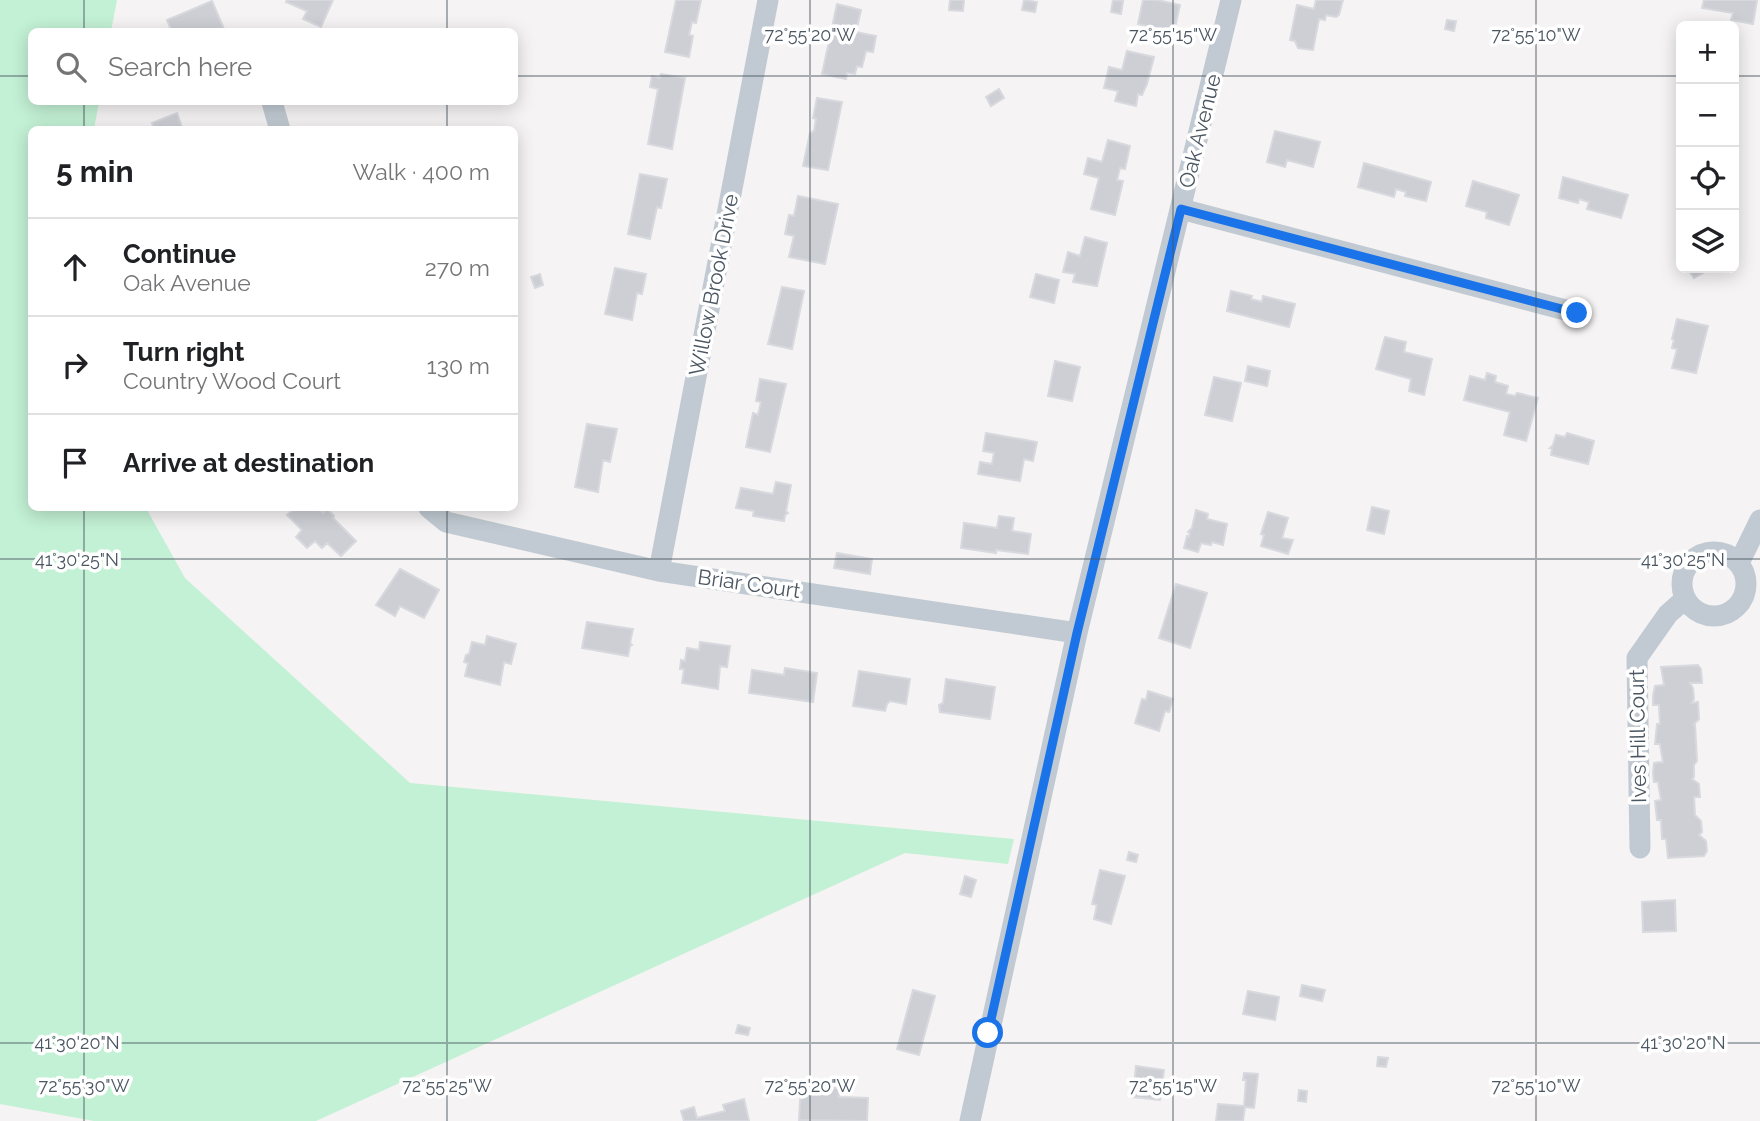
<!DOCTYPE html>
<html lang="en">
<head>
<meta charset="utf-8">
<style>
	body { margin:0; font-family:Raleway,sans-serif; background:#f2f2f2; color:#202124 }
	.controls { position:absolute; right:21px; top:21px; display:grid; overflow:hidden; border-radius:10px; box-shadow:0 4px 18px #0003 }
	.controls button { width:63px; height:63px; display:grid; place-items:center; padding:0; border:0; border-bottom:2px solid #e0e0e0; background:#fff; color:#202124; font:35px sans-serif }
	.stop { position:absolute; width:21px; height:21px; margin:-16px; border:5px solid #1a73e8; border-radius:50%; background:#fff }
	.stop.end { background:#1a73e8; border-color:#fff; box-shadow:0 2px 7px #0008 }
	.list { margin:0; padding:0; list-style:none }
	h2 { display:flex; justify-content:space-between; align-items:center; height:91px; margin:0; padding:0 28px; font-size:30px }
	h2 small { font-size:23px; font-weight:400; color:#757577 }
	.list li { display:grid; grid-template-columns:46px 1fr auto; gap:21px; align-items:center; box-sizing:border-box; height:98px; padding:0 28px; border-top:2px solid #e0e0e0 }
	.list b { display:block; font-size:26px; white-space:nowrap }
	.list p { margin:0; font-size:23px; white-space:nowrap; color:#757577 }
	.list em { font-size:23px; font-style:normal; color:#757577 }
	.icon { flex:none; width:38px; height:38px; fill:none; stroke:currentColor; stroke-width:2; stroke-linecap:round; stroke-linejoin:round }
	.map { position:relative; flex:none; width:1760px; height:1121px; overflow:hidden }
	.search { position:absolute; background:#fff; box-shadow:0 4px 18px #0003; left:28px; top:28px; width:490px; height:77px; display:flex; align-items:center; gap:18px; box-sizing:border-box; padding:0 24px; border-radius:10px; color:#757577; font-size:26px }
	.panel { position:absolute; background:#fff; box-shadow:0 4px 18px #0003; left:28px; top:126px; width:490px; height:385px; border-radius:10px }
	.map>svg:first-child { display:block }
</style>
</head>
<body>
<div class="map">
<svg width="1760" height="1121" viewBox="0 0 1760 1121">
	<rect width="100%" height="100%" fill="#f5f3f3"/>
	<!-- green -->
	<path fill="#c3f1d5" d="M 0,0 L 117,0 L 111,31 L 32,32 L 32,102 L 99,102 L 94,129 L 32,130 L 32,508 L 146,508 L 185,578 L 410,783 L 1014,839 L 1008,864 L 905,853 L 316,1121 L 94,1121 L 0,1104 Z"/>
	<!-- building -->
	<path fill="#cdcfd5" stroke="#d7d9de" stroke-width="2" d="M 287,0 L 333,0 L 321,27 L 303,19 L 307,11 L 286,2 Z
		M 676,0 L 701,0 L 696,23 L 692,22 L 689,35 L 693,36 L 689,57 L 665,52 Z
		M 950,0 L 964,0 L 963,11 L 949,10 Z
		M 1024,0 L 1037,2 L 1035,12 L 1022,10 Z
		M 1113,0 L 1123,1 L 1121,14 L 1111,12 Z
		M 1143,0 L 1157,0 L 1180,5 L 1174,32 L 1138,24 Z
		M 1316,0 L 1343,0 L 1339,15 L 1336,17 L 1326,15 L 1325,20 L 1319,19 L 1313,50 L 1298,48 L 1295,41 L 1290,40 L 1297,5 L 1314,9 Z
		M 1704,0 L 1757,0 L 1753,24 L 1731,20 L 1733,13 L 1702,8 Z
		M 212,1 L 224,29 L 218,32 L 172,32 L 167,20 Z
		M 837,4 L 861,10 L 856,32 L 876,36 L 873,52 L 866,51 L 862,67 L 857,66 L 855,74 L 847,73 L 846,79 L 822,74 Z
		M 1447,20 L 1456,21 L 1454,31 L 1445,29 Z
		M 1127,51 L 1154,57 L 1147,84 L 1142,95 L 1138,94 L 1136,106 L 1115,101 L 1118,91 L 1104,88 L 1109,67 L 1122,70 Z
		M 661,74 L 685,78 L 672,149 L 648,144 L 658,89 L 650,87 L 652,76 L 660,78 Z
		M 999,89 L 1004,98 L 991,106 L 986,97 Z
		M 817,98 L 842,102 L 828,170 L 803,166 L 810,133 L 814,131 L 816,119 L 813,118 Z
		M 177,113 L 183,130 L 154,130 L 152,123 Z
		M 1275,131 L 1320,142 L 1313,167 L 1287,160 L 1285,167 L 1267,162 Z
		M 1108,140 L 1130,146 L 1125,169 L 1120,168 L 1117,180 L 1123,181 L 1115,215 L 1091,209 L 1099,178 L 1084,174 L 1088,158 L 1102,162 Z
		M 1364,163 L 1431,182 L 1426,201 L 1405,196 L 1406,192 L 1396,189 L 1394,197 L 1358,187 Z
		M 640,174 L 667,179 L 661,208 L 657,207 L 650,239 L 628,234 Z
		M 1563,177 L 1628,195 L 1621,218 L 1587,209 L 1589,202 L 1579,199 L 1578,203 L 1559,198 Z
		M 1473,181 L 1519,195 L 1509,225 L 1486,218 L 1487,212 L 1466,206 Z
		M 798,196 L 838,204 L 825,264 L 789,257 L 794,236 L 785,234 L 789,215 L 794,216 Z
		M 1085,237 L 1107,243 L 1097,286 L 1073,282 L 1075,274 L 1063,272 L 1068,252 L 1080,256 Z
		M 615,268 L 646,274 L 642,294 L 637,293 L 632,320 L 605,314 Z
		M 1687,268 L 1712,268 L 1694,278 Z
		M 540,274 L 543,285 L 535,288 L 531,277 Z
		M 1036,274 L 1059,280 L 1054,303 L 1030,297 Z
		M 782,287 L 804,291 L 792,349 L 768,344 Z
		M 1231,291 L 1252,296 L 1251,299 L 1262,302 L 1263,296 L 1295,304 L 1289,327 L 1227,311 Z
		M 1677,319 L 1708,326 L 1696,373 L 1672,368 L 1677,349 L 1672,348 L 1674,340 L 1672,339 Z
		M 1385,337 L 1406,342 L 1404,352 L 1432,359 L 1424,395 L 1409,391 L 1411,379 L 1376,369 Z
		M 1055,361 L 1080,367 L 1072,401 L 1048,396 Z
		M 1248,366 L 1270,371 L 1267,386 L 1245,381 Z
		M 1487,373 L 1496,376 L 1495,382 L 1508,386 L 1506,394 L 1515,396 L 1517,393 L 1538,398 L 1526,441 L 1504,435 L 1510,412 L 1464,400 L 1470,376 L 1485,380 Z
		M 1214,377 L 1241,383 L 1232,421 L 1205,415 Z
		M 760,379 L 786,384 L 770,452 L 746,447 L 753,413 L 758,415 L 761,402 L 756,401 Z
		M 587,424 L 617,429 L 610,462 L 603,460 L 598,492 L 575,487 Z
		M 986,433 L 1037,442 L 1033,461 L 1024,459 L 1020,481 L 978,474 L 980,462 L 992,464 L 994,453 L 983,451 Z
		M 1567,433 L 1594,441 L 1588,464 L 1551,455 L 1552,448 L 1550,448 L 1553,445 L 1556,435 L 1565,437 Z
		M 776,482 L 791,485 L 786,511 L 788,513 L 785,515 L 784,521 L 753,516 L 754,511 L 736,508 L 741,488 L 773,494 Z
		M 1372,507 L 1389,511 L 1384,534 L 1367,530 Z
		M 295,508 L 318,508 L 323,513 L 327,509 L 334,516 L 333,518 L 356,541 L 341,556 L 327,543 L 322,548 L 315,541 L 307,548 L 296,537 L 302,530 L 287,515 Z
		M 1196,510 L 1208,514 L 1207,519 L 1227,524 L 1223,545 L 1212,542 L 1211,545 L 1201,543 L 1198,552 L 1184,548 L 1187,536 L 1189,537 L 1190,533 L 1188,532 L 1192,528 Z
		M 1268,512 L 1288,518 L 1282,538 L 1293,540 L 1288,554 L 1261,546 L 1264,535 L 1261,534 Z
		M 999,516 L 1014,518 L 1012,531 L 1031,534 L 1028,554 L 996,550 L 996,553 L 961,548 L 964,523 L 997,528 Z
		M 837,553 L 872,559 L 870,574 L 834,568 Z
		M 400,569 L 439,590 L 424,618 L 400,606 L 395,616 L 376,605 Z
		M 1176,584 L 1207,593 L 1190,648 L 1159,638 Z
		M 587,622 L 633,629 L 630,643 L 632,645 L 630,646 L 628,656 L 582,648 Z
		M 487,636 L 516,644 L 511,664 L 504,662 L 500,685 L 465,676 L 468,663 L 464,662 L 466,655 L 469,654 L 472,642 L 485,645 Z
		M 700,642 L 730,646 L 727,667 L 720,666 L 718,689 L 682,683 L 684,669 L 680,669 L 681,660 L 685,661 L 687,648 L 699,650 Z
		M 1698,665 L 1701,669 L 1702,683 L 1690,683 L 1693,688 L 1694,699 L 1692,703 L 1698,702 L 1699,719 L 1693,725 L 1695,724 L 1697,761 L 1694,765 L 1694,777 L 1692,779 L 1699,784 L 1700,797 L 1694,797 L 1695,815 L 1701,821 L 1702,832 L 1699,835 L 1706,841 L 1707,851 L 1704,856 L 1668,858 L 1666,839 L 1662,839 L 1661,820 L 1657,820 L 1655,801 L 1661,800 L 1658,782 L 1654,782 L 1653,773 L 1654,763 L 1663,762 L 1660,744 L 1655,744 L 1657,724 L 1660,724 L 1659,705 L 1653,705 L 1653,696 L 1655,686 L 1664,685 L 1661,667 Z
		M 785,668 L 817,673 L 813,702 L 749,693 L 752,670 L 784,675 Z
		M 859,671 L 910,679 L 906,704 L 890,701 L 887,704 L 885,711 L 853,706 Z
		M 946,679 L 995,687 L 990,719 L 940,712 L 939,705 L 943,703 Z
		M 1148,691 L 1173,699 L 1169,712 L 1165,711 L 1159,731 L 1135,723 L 1142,699 L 1146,700 Z
		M 1129,852 L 1138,855 L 1136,862 L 1127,860 Z
		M 1100,870 L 1125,876 L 1111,924 L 1094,919 L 1097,905 L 1092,904 Z
		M 965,876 L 976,880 L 971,897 L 960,894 Z
		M 1675,900 L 1676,931 L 1643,932 L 1642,902 Z
		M 1302,985 L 1325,990 L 1322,1001 L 1300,996 Z
		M 913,990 L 935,996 L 919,1055 L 897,1049 Z
		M 1248,991 L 1279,997 L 1275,1020 L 1243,1014 Z
		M 738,1025 L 750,1028 L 748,1035 L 736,1033 Z
		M 1378,1057 L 1388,1058 L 1386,1067 L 1377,1066 Z
		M 1136,1066 L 1164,1070 L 1160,1100 L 1133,1097 Z
		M 1244,1073 L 1258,1074 L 1254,1108 L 1245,1107 L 1243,1121 L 1216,1121 L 1218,1104 L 1244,1106 L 1246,1080 L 1243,1080 Z
		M 801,1086 L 840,1088 L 839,1097 L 868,1098 L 867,1121 L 799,1120 Z
		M 1299,1090 L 1307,1091 L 1306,1102 L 1298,1101 Z
		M 744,1099 L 749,1121 L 684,1121 L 681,1111 L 694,1107 L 697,1118 L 725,1111 L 723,1105 Z"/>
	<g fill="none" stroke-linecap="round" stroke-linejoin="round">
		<!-- street -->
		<path stroke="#c1cad2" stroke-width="21" d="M 272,102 L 280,130
			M 1181,209 L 1577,313
			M 429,508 L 446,522 L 659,571 L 1077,633
			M1682 584a32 32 0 1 1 64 0a32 32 0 1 1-64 0Z
			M 1739,563 L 1760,520
			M 659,571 L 768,0
			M 1640,848 L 1637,658 L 1668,614 L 1685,599
			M 970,1121 L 1077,633 L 1231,0"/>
	</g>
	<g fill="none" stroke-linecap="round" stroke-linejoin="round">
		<!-- route -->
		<path stroke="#1a73e8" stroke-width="9" d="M 988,1033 L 1077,633 L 1181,209 L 1577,313"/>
	</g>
	<!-- ticks -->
	<path fill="none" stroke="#4a5661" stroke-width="2" stroke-opacity="0.45" d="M 84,0 L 84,32M 447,0 L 447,32M 810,0 L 810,1121M 1173,0 L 1173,1121M 1536,0 L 1536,1121M 0,76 L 32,76M 514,76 L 1681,76M 1734,76 L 1760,76M 84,102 L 84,130M 447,102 L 447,130M 84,508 L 84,1121M 447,508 L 447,1121M 0,559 L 1760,559M 0,1043 L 1760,1043"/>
	<g text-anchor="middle" stroke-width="7" stroke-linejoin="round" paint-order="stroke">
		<!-- street labels -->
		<g font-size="21" fill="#4a5661" stroke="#fff">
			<text transform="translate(1200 131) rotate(-76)" y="7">Oak Avenue</text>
			<text transform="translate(714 285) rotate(-79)" y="7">Willow Brook Drive</text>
			<text transform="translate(749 584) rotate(8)" y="7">Briar Court</text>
			<text transform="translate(1638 736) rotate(-91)" y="7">Ives Hill Court</text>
		</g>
	</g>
	<g font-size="18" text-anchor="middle" fill="#4a5661" stroke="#fff" stroke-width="7" stroke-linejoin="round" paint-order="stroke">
		<text x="810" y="41">72°55'20"W</text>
		<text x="1173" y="41">72°55'15"W</text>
		<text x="1536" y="41">72°55'10"W</text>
		<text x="77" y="566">41°30'25"N</text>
		<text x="1683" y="566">41°30'25"N</text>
		<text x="77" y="1049">41°30'20"N</text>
		<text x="1683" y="1049">41°30'20"N</text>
		<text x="84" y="1092">72°55'30"W</text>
		<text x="447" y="1092">72°55'25"W</text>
		<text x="810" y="1092">72°55'20"W</text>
		<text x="1173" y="1092">72°55'15"W</text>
		<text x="1536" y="1092">72°55'10"W</text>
	</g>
</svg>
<div class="controls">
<button>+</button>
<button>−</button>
<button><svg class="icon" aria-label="locate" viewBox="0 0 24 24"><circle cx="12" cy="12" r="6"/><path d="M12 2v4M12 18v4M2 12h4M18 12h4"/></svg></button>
<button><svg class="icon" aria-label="layers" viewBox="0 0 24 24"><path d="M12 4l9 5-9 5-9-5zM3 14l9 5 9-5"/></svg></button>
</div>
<div class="stop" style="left:988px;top:1033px"></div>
<div class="stop end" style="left:1577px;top:313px"></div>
<div class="search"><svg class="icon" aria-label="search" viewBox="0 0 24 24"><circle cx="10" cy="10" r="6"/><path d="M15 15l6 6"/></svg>Search here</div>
<section class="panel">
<h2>5 min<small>Walk · 400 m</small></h2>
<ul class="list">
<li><svg class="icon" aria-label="ahead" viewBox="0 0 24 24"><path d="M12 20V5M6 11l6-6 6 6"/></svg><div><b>Continue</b><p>Oak Avenue</p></div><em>270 m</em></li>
<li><svg class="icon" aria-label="right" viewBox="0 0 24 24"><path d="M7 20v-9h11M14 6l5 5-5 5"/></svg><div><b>Turn right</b><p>Country Wood Court</p></div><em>130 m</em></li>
<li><svg class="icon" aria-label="arrive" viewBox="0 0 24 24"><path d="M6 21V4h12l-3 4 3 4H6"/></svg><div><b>Arrive at destination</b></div></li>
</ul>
</section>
</div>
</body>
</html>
